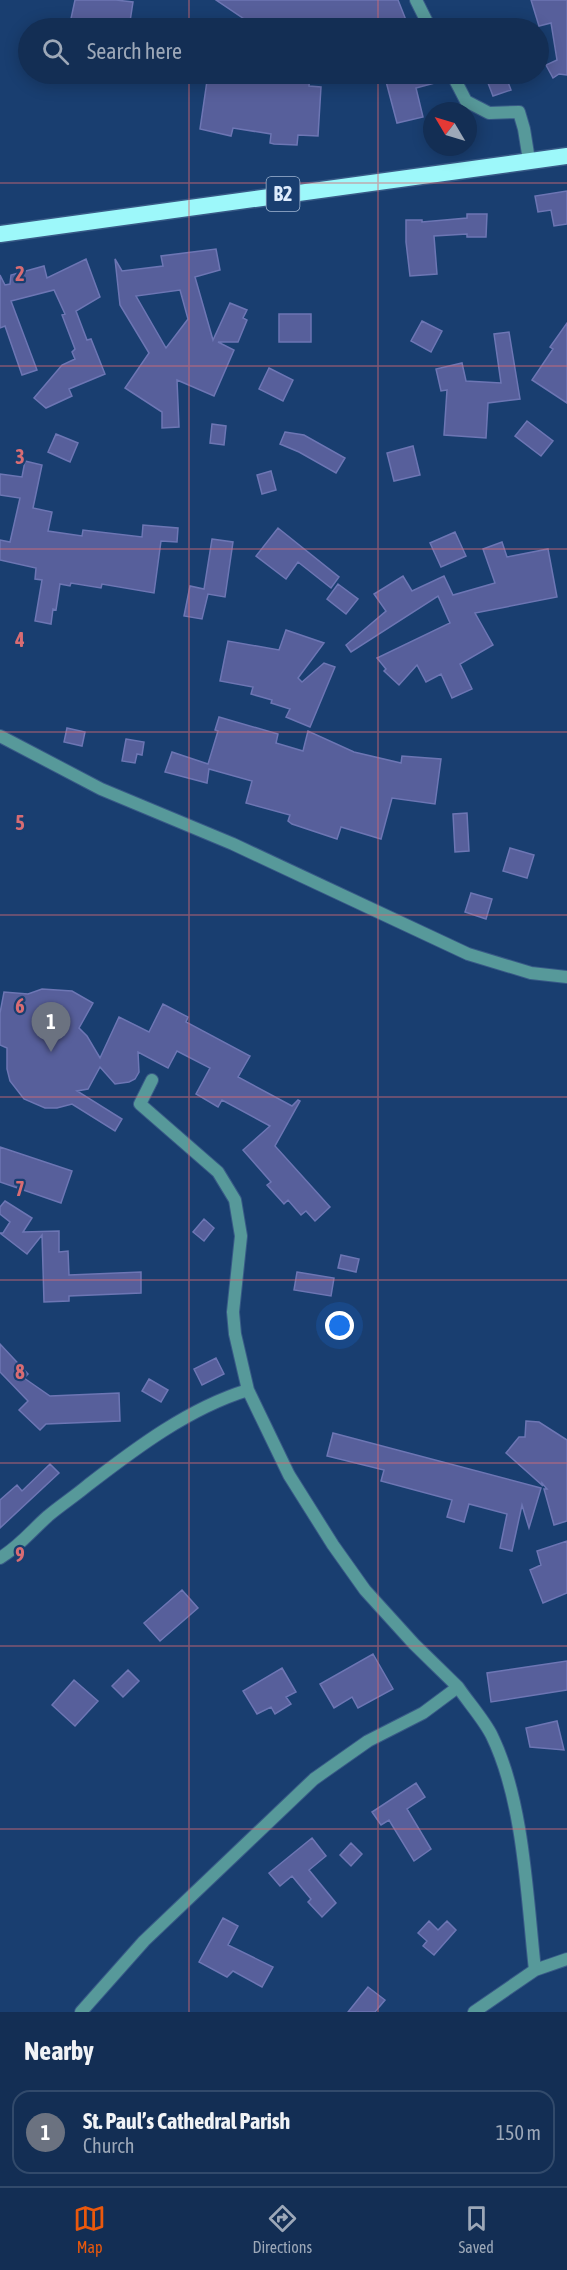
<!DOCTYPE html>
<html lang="en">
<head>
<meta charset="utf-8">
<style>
	body { margin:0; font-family:"Asap Condensed",sans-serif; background:#1c365a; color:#f1f3f6 }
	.compass { position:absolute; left:423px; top:102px; width:54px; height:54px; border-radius:50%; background:#132e54; box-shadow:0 3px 15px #0003; rotate:308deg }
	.you { position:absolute; left:340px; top:1326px; width:21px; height:21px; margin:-15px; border:4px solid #fff; border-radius:50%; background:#1a73e8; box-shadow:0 0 0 9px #1a73e833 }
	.badge { display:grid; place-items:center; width:39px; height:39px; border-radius:50%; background:#ea580c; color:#fff; font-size:20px; font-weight:700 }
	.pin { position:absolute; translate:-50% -50px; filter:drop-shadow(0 2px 3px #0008) }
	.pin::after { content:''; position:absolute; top:32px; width:21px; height:18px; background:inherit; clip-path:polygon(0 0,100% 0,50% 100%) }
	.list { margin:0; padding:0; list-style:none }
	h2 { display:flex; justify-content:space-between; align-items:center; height:78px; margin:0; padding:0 24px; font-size:26px }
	h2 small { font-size:20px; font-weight:400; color:#9da8b8 }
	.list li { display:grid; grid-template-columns:39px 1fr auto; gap:18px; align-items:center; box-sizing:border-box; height:84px; margin:0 12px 12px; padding:0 12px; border:2px solid #324a6b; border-radius:18px }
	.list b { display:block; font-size:22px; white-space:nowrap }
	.list p { margin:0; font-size:20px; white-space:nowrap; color:#9da8b8 }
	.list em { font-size:20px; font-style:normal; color:#9da8b8 }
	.icon { flex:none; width:33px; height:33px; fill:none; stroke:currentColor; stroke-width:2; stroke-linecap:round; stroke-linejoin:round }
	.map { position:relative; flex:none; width:567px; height:2012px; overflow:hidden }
	.search { position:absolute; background:#132e54; box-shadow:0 3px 15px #0003; left:18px; right:18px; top:18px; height:66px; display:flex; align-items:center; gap:15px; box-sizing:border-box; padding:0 21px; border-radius:33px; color:#9da8b8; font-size:22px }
	.sheet { height:174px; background:#132e54 }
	nav { display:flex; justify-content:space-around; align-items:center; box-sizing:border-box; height:84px; border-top:2px solid #324a6b; background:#132e54; font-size:16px; color:#9da8b8 }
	nav a { display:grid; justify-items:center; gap:3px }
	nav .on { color:#ea580c }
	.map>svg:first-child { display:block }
</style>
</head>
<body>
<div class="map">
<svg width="567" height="2012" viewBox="0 0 567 2012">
	<rect width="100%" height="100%" fill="#193e70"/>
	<!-- building -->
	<path fill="#575f9b" stroke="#6d76b4" stroke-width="1.5" fill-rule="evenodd" d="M 75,0 L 116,0 L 133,2 L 129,28 L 69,28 Z
		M 216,0 L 398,0 L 406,20 L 396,24 L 398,28 L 248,28 L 247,21 Z
		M 531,0 L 567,0 L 567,75 L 559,74 L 553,78 L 546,65 L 557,60 L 551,23 L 539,26 Z
		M 208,74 L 310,74 L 309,86 L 321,87 L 318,136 L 298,135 L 297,145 L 274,144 L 270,143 L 271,134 L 233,128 L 231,136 L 200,129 Z
		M 384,74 L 444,74 L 446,80 L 416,88 L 423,117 L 397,123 Z
		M 506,77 L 511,90 L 493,96 L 488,83 Z
		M 567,191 L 567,224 L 554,226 L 551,210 L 538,212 L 535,196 Z
		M 467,214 L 487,214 L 486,237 L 467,237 L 467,234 L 434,236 L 437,274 L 410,276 L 406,242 L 406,220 L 422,220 L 422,222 L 467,218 Z
		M 216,249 L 220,270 L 195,277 L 213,340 L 230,303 L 247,310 L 243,318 L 247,320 L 238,342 L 218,342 L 234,350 L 214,396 L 177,380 L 179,427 L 162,428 L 162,412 L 125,388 L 149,353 L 120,305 L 115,259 L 122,271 L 163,266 L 161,256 ZM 180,290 L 188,319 L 166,348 L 136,296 Z
		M 86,259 L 100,297 L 76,311 L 87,340 L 91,339 L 105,374 L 69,389 L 72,396 L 46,408 L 34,398 L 62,365 L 75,359 L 72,352 L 75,349 L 62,315 L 65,314 L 54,290 L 11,301 L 37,370 L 22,375 L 5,326 L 0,328 L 0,275 L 5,285 L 10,284 L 11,275 L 44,266 L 47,278 Z
		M 279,314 L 311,314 L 311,342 L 279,342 Z
		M 422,321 L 442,331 L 431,352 L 411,341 Z
		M 567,323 L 567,403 L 532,380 L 553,349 L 550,347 Z
		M 509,332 L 520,399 L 488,403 L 486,438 L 444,435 L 447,390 L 441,391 L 436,369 L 462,363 L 466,381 L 501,383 L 494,334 Z
		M 269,368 L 293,380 L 283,401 L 259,389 Z
		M 527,421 L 553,441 L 541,456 L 515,436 Z
		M 212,424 L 226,426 L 224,445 L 210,443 Z
		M 285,432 L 304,435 L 345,458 L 336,473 L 299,452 L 280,444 Z
		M 56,434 L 78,443 L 70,462 L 48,452 Z
		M 413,446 L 420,475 L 394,481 L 387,453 Z
		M 25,461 L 42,465 L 33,508 L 52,512 L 48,531 L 82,536 L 83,530 L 142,537 L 143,525 L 178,528 L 177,542 L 161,541 L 154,593 L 102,584 L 101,588 L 71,583 L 70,586 L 60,584 L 56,610 L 53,609 L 51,624 L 35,621 L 42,580 L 35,579 L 36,568 L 0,560 L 0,540 L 10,542 L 20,498 L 0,495 L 0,474 L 22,477 Z
		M 271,471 L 276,490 L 262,494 L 257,475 Z
		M 278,528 L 339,577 L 331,588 L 298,562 L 286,579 L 256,556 Z
		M 455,532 L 466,556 L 441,567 L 430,543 Z
		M 212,539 L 233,542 L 225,597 L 208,594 L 202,619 L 184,616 L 190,586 L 204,589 Z
		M 502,542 L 507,557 L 548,549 L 557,597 L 475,613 L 493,645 L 460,664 L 472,689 L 452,698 L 441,674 L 426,682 L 417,665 L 399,685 L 384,671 L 386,669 L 377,658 L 450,623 L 438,596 L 351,652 L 346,645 L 386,611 L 374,594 L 403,576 L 412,591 L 444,576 L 453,595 L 495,583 L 483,549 Z
		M 338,584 L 358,599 L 346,614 L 327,599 Z
		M 286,630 L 324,643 L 298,678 L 302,682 L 324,663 L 335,667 L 310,727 L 286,717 L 290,709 L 271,703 L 272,700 L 251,694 L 253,687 L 220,681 L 228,641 L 279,650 Z
		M 219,717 L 278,734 L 276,743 L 303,751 L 308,731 L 354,752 L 401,763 L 402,756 L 441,759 L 435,804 L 392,798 L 381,839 L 341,827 L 337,839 L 292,824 L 288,821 L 290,815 L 246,803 L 252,781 L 209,769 L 207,783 L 165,772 L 172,752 L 208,764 L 218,731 L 215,730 Z
		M 67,728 L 85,732 L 82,746 L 64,742 Z
		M 126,739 L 144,742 L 142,755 L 137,754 L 135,763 L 122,761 Z
		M 467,813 L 469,851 L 455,852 L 453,814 Z
		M 510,848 L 534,855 L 527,878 L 503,871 Z
		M 471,893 L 492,899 L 486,919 L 465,912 Z
		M 42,989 L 72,991 L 93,1003 L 79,1028 L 87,1036 L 100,1058 L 119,1017 L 149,1032 L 163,1004 L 188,1017 L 186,1022 L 250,1056 L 238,1077 L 292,1106 L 298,1100 L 300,1101 L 275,1146 L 330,1207 L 315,1221 L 306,1211 L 301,1215 L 288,1200 L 284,1204 L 267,1185 L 271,1182 L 243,1150 L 270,1126 L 222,1100 L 218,1107 L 196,1094 L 210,1068 L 177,1051 L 168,1068 L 138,1052 L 139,1072 L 135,1079 L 129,1082 L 115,1084 L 100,1067 L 88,1089 L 77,1091 L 122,1119 L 115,1131 L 72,1104 L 57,1108 L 45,1108 L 24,1099 L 10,1081 L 7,1069 L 7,1048 L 0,1045 L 0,1013 L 4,992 L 28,994 Z
		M 0,1147 L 72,1171 L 61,1203 L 0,1182 Z
		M 5,1201 L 32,1218 L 23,1232 L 59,1231 L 59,1252 L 68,1251 L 69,1275 L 141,1272 L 141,1293 L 69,1296 L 69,1301 L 44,1302 L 42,1235 L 27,1254 L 0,1233 L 3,1233 L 10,1222 L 0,1214 L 0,1207 Z
		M 204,1219 L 214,1228 L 204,1241 L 193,1232 Z
		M 341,1255 L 359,1259 L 356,1272 L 338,1268 Z
		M 297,1272 L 334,1278 L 331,1296 L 294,1290 Z
		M 0,1344 L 28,1374 L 24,1378 L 50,1396 L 119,1393 L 120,1421 L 46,1424 L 40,1430 L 19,1410 L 28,1401 L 0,1372 Z
		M 216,1358 L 224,1374 L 202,1385 L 194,1369 Z
		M 149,1379 L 168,1390 L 161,1402 L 142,1391 Z
		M 526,1421 L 539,1422 L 567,1440 L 567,1521 L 554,1525 L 544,1489 L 547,1489 L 542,1483 L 542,1485 L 506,1453 L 519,1437 L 525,1437 Z
		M 333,1433 L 541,1488 L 529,1528 L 522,1505 L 512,1551 L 500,1548 L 507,1514 L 469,1504 L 464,1522 L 447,1517 L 452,1500 L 381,1481 L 384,1470 L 327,1456 Z
		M 50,1464 L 59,1473 L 0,1528 L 0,1500 L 17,1485 L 22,1491 Z
		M 567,1541 L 567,1593 L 543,1603 L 530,1570 L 541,1565 L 537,1551 Z
		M 182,1590 L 198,1608 L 160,1641 L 144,1623 Z
		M 373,1654 L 393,1689 L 358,1708 L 352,1697 L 334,1708 L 320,1684 Z
		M 567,1661 L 567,1690 L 491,1702 L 487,1673 Z
		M 282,1668 L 296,1692 L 286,1697 L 291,1704 L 275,1714 L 271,1707 L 257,1714 L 243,1691 Z
		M 128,1670 L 139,1681 L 123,1697 L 112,1686 Z
		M 74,1680 L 98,1701 L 75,1726 L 52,1705 Z
		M 557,1721 L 564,1750 L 530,1747 L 526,1728 Z
		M 416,1783 L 425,1797 L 407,1809 L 431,1849 L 414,1861 L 389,1820 L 381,1825 L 372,1812 Z
		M 312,1838 L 326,1856 L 309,1870 L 336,1903 L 322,1917 L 308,1902 L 311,1899 L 292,1876 L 280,1886 L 269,1873 Z
		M 351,1843 L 362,1854 L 351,1866 L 340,1855 Z
		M 223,1918 L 238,1926 L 228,1945 L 273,1967 L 262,1987 L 233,1971 L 227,1977 L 199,1962 Z
		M 429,1921 L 438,1930 L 447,1921 L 456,1930 L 434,1955 L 423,1946 L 427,1941 L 418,1933 Z
		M 368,1987 L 385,2000 L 375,2012 L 348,2012 Z"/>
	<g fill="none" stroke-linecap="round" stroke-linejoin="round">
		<!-- minor casing -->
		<g stroke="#385a87" stroke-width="14">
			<path id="minor" d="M 416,0 L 430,28
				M 452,74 L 466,101 L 489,113 L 519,112 L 524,129 L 529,160
				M 0,736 L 101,789 L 233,844 L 468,954 L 531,973 L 567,977
				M 152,1080 L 140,1104 L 218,1172 L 235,1200 L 241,1236 L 233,1312 L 235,1334 L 248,1390 L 289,1475 L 333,1545 L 365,1590 L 414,1644 L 458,1687
				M 0,1558 C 21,1545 30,1532 48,1516 C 61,1505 75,1496 88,1485 C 136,1448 189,1408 248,1390
				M 81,2012 L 144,1941 L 314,1779 L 368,1741 L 423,1713 L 458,1687 C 468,1702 485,1721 492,1736 C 524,1802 527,1898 535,1970
				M 474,2012 L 535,1970 L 567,1959"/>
		</g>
		<!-- trunk casing -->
		<g stroke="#385a87" stroke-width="19">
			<path id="trunk" d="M 0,234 L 567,156"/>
		</g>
		<!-- minor -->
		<use href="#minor" stroke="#57999a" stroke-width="12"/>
		<!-- trunk -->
		<use href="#trunk" stroke="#9df8fa" stroke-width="16"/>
	</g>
	<!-- grid -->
	<path fill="none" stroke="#d86c73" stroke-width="1.5" stroke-opacity="0.55" d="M 189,0 L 189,28M 378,0 L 378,28M 189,74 L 189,2012M 378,74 L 378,2012M 0,183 L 567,183M 0,366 L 567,366M 0,549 L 567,549M 0,732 L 567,732M 0,915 L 567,915M 0,1097 L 567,1097M 0,1280 L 567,1280M 0,1463 L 567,1463M 0,1646 L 567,1646M 0,1829 L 567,1829"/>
	<g text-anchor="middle" stroke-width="4.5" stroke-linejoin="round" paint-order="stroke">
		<!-- shield labels -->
		<rect fill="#193e70" stroke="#a2b7d3" stroke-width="1.5" x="266.5" y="177" width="33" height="34" rx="4.5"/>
		<g font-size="20" font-weight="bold" fill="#ddebfd">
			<text x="283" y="201">B2</text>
		</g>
	</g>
	<g font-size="20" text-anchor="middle" font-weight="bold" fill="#d86c73" stroke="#193e70" stroke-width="4.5" stroke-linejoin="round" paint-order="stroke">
		<text x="20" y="281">2</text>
		<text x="20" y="464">3</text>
		<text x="20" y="647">4</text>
		<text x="20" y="830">5</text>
		<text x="20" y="1013">6</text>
		<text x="20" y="1196">7</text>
		<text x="20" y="1379">8</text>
		<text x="20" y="1562">9</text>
	</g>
</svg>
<svg class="compass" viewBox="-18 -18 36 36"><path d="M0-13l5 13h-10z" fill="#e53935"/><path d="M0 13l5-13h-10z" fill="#9da8b8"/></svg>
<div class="you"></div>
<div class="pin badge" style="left:51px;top:1052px;background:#6b7280">1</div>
<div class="search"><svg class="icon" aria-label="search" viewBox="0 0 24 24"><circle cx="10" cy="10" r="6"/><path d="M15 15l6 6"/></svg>Search here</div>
</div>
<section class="sheet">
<h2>Nearby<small></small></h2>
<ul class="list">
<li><span class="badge" style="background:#6b7280">1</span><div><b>St. Paul’s Cathedral Parish</b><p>Church</p></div><em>150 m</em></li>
</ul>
</section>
<nav>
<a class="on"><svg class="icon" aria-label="map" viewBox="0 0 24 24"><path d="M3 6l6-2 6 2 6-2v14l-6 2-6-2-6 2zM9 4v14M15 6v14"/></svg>Map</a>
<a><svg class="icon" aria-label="directions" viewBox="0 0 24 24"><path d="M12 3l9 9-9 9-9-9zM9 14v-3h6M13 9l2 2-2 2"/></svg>Directions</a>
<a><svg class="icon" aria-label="saved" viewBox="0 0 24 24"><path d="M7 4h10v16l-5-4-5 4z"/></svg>Saved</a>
</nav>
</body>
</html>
